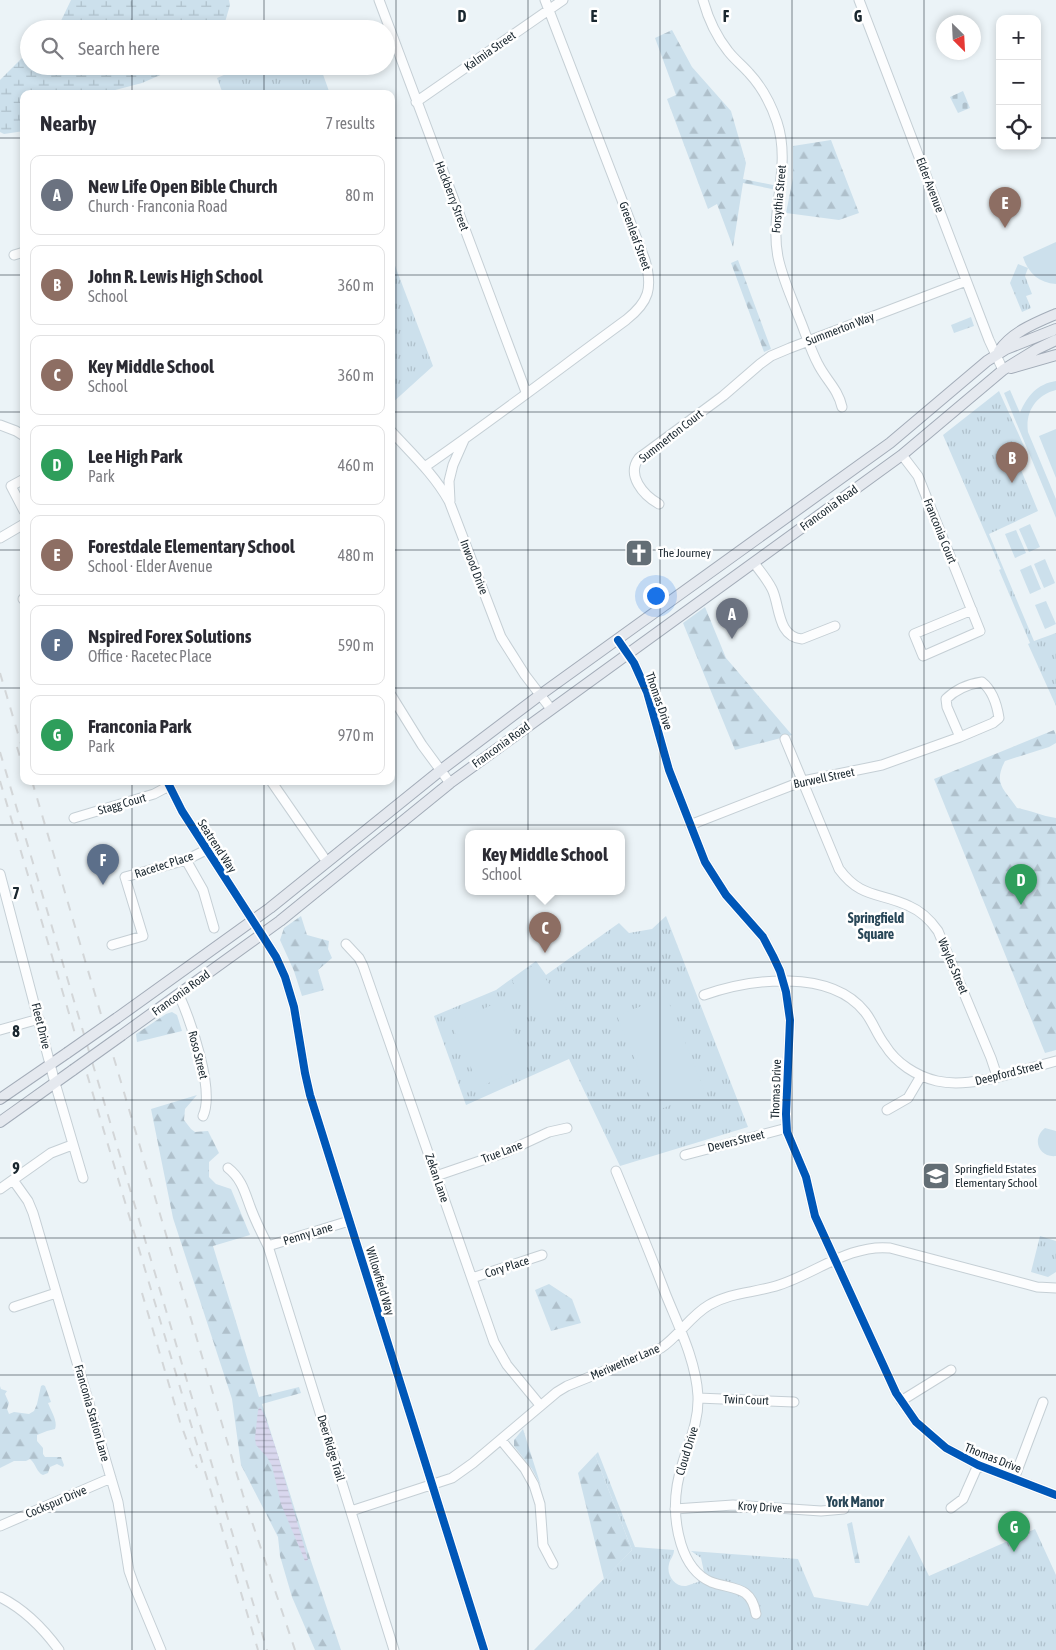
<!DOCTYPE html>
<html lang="en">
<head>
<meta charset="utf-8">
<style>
	body { margin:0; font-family:"Asap Condensed",sans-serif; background:#f2f2f3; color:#2b2b33 }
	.controls { position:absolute; right:15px; top:15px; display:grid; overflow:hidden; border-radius:10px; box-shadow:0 2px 8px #0003 }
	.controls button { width:45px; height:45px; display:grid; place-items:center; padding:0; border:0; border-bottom:1px solid #e1e1e2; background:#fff; color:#2b2b33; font:25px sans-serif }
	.compass { position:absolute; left:936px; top:15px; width:45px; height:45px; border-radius:50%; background:#fff; box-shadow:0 2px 8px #0003; rotate:156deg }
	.you { position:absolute; left:655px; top:595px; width:18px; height:18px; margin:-12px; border:4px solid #fff; border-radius:50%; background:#1a73e8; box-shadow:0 0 0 8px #1a73e833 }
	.badge { display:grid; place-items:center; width:32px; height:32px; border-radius:50%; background:#0f766e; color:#fff; font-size:16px; font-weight:700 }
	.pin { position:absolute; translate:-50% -41px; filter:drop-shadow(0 1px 2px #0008) }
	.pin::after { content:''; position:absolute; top:26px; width:18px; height:15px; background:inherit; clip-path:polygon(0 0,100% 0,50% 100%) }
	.popup { position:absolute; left:465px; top:830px; width:160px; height:65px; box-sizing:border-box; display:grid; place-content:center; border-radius:10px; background:#fff; filter:drop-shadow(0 1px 4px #0005); font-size:16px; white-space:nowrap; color:#7c7c81 }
	.popup b { font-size:19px; color:#2b2b33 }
	.popup::after { content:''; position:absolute; left:50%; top:100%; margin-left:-10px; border:10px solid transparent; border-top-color:#fff }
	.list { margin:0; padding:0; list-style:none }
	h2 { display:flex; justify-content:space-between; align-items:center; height:65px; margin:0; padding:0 20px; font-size:21px }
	h2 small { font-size:16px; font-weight:400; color:#7c7c81 }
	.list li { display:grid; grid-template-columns:32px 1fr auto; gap:15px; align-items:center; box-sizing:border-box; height:80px; margin:0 10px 10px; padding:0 10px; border:1px solid #e1e1e2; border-radius:10px }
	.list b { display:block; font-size:19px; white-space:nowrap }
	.list p { margin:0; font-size:16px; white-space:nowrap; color:#7c7c81 }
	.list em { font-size:16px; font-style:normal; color:#7c7c81 }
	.icon { flex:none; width:28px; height:28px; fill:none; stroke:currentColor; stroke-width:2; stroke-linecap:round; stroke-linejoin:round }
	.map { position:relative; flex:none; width:1056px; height:1650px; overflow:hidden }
	.search { position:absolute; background:#fff; box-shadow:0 2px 8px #0003; left:20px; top:20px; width:375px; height:55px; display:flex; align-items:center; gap:12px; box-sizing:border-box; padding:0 18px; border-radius:28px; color:#7c7c81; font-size:19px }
	.panel { position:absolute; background:#fff; box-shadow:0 2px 8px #0003; left:20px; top:90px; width:375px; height:695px; border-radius:10px }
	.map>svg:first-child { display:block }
</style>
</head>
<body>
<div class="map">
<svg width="1056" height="1650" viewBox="0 0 1056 1650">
	<defs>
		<pattern id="grass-tufts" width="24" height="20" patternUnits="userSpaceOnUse" patternTransform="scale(1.25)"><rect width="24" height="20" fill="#cce0ec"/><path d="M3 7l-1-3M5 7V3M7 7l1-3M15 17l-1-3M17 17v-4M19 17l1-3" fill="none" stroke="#afc0cb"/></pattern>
		<pattern id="forest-firs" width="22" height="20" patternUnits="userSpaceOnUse" patternTransform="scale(1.25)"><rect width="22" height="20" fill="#cce0ec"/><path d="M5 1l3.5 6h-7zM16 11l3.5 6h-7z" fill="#afc0cb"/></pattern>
		<pattern id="wetland-marsh" width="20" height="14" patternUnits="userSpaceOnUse" patternTransform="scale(1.25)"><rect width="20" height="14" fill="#cce0ec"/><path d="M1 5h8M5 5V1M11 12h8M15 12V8" fill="none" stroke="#afc0cb"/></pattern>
		<pattern id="cemetery-stones" width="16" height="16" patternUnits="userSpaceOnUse" patternTransform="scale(1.25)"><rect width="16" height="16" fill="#cce0ec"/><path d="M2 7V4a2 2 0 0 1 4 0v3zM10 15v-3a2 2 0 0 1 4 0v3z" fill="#afc0cb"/></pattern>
		<pattern id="water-rules" width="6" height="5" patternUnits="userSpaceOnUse" patternTransform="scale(1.25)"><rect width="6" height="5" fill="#d9d7ee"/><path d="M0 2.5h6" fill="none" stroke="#bab9cc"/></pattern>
	</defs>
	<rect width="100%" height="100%" fill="#ebf3f7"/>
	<!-- grass -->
	<path fill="url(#grass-tufts)" d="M 244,66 L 320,66 L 330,94 L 223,94 L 217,78 Z
		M 391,255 L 433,366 L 391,404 Z
		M 1018,264 L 1028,268 L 1025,276 L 1032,294 L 1026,296 L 1031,308 L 1022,312 L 1010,283 Z
		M 999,391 L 1028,455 L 1017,460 L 1038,511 L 989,534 L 1034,641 L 1056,633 L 1056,706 L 1028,644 L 1030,643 L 999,570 L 1001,569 L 943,435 Z
		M 666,916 L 748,1127 L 620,1166 L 569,1059 L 466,1105 L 434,1016 L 496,990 L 536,961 L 546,975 L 619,923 L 629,933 L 652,929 Z
		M 1040,1236 L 1056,1241 L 1056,1272 L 1048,1277 L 1031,1272 Z
		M 598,1452 L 635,1547 L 674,1550 C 674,1556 670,1559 669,1564 C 666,1575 675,1587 686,1586 C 690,1585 694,1583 698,1582 L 704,1572 L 701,1558 L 691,1551 L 798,1559 L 814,1597 L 868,1606 L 909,1535 L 929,1576 L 1035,1529 L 1056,1575 L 1056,1650 L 534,1650 L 632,1550 L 595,1455 Z"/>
	<!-- forest -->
	<path fill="url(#forest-firs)" d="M 672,30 L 692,67 L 731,111 L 746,163 L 743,179 L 778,186 L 777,190 L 743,183 L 733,247 L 717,204 L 708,209 L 667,99 L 676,95 L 655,38 Z
		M 831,140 L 859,213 L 839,220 L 786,213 L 793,178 L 793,146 Z
		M 738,260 L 771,349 L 764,352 L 731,263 Z
		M 971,317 L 974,326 L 954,333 L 951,325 Z
		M 705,607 L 726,658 L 792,735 L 735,750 L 683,623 Z
		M 1054,730 L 1056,735 L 1056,743 L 1049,747 L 1005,761 C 993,784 1004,789 1017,808 C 1030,810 1042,816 1056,818 L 1056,1050 L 1045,1053 L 934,779 Z
		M 301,916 L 307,935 L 329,941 L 328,949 L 332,958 L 318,970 L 324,990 L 302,996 L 294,971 L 280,940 L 284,928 Z
		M 172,1012 L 177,1015 L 182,1031 L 137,1042 L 136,1034 L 166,1014 Z
		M 197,1095 L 185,1109 L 184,1120 L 191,1129 L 195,1132 L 208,1131 L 219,1153 L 209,1162 L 209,1177 L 216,1184 L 231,1189 L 250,1235 L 213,1246 L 259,1397 L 299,1387 L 301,1393 L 262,1404 L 309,1555 L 341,1650 L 315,1650 L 292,1597 L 280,1556 L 278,1537 L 241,1465 L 232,1399 L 173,1218 L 151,1109 Z
		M 549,1284 L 572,1299 L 581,1323 L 551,1331 L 535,1290 Z
		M 43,1385 L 45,1386 L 51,1402 L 48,1403 C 51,1411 58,1421 55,1429 L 47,1431 L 37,1435 L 37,1441 L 43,1448 L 43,1454 L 45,1457 L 61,1457 L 64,1465 L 63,1467 L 57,1464 L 50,1467 L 48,1473 L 43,1475 C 37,1473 36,1464 30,1459 L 26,1461 L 14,1461 L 0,1468 L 0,1386 L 1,1389 L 7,1391 L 5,1394 L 9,1403 L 7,1409 L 9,1414 L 14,1412 L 29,1414 L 34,1411 L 37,1404 L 41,1386 Z
		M 523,1429 L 541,1486 L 532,1469 L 514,1446 L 514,1440 Z
		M 595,1455 L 632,1550 L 604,1579 L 578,1473 Z
		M 852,1522 L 860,1563 L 855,1563 L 847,1524 Z"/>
	<!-- wetland -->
	<path fill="url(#wetland-marsh)" d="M 71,0 L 229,0 L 230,5 L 223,29 L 54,29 L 59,25 Z
		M 29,51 L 29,66 L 181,66 L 142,83 L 100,94 L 24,94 L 24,131 L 4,134 L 0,132 L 0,80 Z"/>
	<!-- cemetery -->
	<path fill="url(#cemetery-stones)" d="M 963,91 L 970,108 L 958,113 L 950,97 Z"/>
	<!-- garden -->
	<path fill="#cce0ec" d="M 1056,242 L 1056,284 C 1039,283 1028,273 1023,257 Z
		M 1056,381 L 1056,390 C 1036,395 1025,412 1028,432 L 1056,499 L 1056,518 L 1004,393 L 1010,390 L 1020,413 C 1027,396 1037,384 1056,381 Z
		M 1056,429 L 1056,478 L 1039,436 Z
		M 1030,524 L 1040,547 L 1029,552 L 1019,529 Z
		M 1016,530 L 1026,553 L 1015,558 L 1005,534 Z
		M 1045,559 L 1055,583 L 1044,588 L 1034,564 Z
		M 1031,565 L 1041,589 L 1030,594 L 1020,570 Z
		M 1046,601 L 1056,624 L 1045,629 L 1035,605 Z
		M 535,964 L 567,1009 L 544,1025 L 512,981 Z
		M 666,996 L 705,1091 L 656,1111 L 617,1016 Z
		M 500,1001 L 529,1064 L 480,1087 L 451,1024 Z
		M 1045,1128 L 1056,1131 L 1056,1156 C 1039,1158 1031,1139 1045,1128 Z"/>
	<!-- water -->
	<path fill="url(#water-rules)" d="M 260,1407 L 264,1414 L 276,1449 L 308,1560 L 305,1561 L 281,1504 L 272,1466 L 267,1457 L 256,1445 L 255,1438 L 258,1410 Z"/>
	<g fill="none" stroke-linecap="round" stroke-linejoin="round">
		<!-- minor casing -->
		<g stroke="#c5cfd5" stroke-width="11">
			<path id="minor" d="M 379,0 L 526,392
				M 703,0 C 708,18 716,36 728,51 C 734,59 742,65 749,73 C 762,87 771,104 777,122 C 792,167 769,212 778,257 C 782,277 791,296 798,315 C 805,331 810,349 818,364 C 826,380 838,389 842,407
				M 859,0 L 989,340 L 1003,370
				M 416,102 L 563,0
				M 14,255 L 24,252
				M 0,425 L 16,431 L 24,436
				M 391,431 C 412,454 434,474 449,501 L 501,637 L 525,675 L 551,709
				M 902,455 L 918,476 L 980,631 L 923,656 L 914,634 L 972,610
				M 426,466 C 494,419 559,369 626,320 C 649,302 653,288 645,260 L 545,0
				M 24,479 L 11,486 L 24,511
				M 450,501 L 449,481 L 453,465 L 464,440
				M 659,504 C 643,495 626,475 639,458 L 723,396 L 760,364 L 771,356 L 790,348 L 966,281
				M 0,538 L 24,524
				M 754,563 C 760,571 767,579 772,589 C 780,605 777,637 802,639 L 835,626
				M 23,599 L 24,598
				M 618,640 L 634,663 L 647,692 L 669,770 L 705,862 L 726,895 L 763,937 L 773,956 L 780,971 L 786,992 L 790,1020 L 786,1114 L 787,1132 L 806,1177 L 815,1216 L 896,1393 L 916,1422 L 946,1448 L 978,1465 L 1056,1495
				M 982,682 C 992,690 997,705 999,718 L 993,723 L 960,737 L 947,707 L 946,699 C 955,690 969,684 982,682 Z
				M 391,695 L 422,745 L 450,783
				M 785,739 L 839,869 C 861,899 880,892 909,906 C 921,911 931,921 938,931 L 991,1058 L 997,1076
				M 167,781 L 182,811 L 262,935 L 276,957 L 285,977 L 294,1007 L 305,1073 L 310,1095 L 484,1650
				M 271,781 L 327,862
				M 74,818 L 154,794 L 169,786
				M 690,825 L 803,781 L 882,765 L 960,737
				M 186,860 L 203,890 L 214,928
				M 0,874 L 55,1083 L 83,1178
				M 346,944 L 359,958 L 363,966 L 494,1342 L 507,1365 L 540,1405
				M 112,945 L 143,936 L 125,877 L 186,860 L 206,850
				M 179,995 C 191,1022 215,1090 203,1116
				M 704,995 C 750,979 830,968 865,1012 C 873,1022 877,1035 885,1045 C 896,1063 916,1076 937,1081 C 973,1089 1020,1070 1056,1061
				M 0,1030 L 39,1019
				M 887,1110 L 908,1098 L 921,1076
				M 685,1155 L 787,1128
				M 228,1168 C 242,1179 245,1193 251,1209 C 256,1222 262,1234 268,1246 L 394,1650
				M 616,1171 C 633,1212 650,1253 666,1295 C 679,1327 696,1361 698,1396 C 699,1420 690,1440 683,1462 C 674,1489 673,1518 681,1544 C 686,1560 695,1575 711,1582 C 733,1590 751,1585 756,1614
				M 436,1176 L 506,1152 L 549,1132 L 567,1128
				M 13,1180 L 28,1201 L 33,1213 L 118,1502 L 129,1571 L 134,1585 L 161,1650
				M 0,1189 L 51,1153 L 72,1145
				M 268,1246 L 349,1221
				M 472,1278 L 542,1255
				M 14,1307 L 56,1293
				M 698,1398 L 794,1402
				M 901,1401 L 951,1370
				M 501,1440 L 525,1469 L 534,1485 L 540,1504 L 543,1545 L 553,1564
				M 1014,1479 L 1043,1402
				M 951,1508 L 963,1499 L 978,1465
				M 675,1509 L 733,1505 L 821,1511 L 844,1509
				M 351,1511 L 452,1478 L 473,1463 L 557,1392 L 567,1386 L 661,1348 C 679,1336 690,1316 709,1305 C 731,1292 755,1293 779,1285 C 816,1273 850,1244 890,1248 L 1026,1284 L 1037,1287 L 1056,1288
				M 0,1526 L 111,1478
				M 0,1597 C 24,1609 43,1628 59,1650"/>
		</g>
		<!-- major casing -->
		<g stroke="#a3acb8" stroke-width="12">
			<path id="major" d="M 999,351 C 1012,332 1035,323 1056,314
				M 1011,368 L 1056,355
				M 117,1018 L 270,908 L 441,770 L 540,695 L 890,443 L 987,361 L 1006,349 L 1056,329
				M 122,1035 L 280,921 L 450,783 L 902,455 L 1003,370 L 1037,349 L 1056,340
				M 0,1099 L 67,1053
				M 0,1122 L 73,1070"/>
		</g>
		<!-- minor -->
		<use href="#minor" stroke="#fcfdfe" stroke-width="9"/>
		<!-- major -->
		<use href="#major" stroke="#e5e9ef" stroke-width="10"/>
		<!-- rail -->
		<path stroke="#d3d6d8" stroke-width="2" stroke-dasharray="9 9" stroke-linecap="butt" d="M 0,673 L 24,754
			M 17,747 L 24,770
			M 0,752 L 267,1650
			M 0,781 L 258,1650
			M 32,781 L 243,1495 L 295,1650
			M 142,1293 L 180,1422 L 197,1468"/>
		<!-- major-bridge casing -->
		<g stroke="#a3acb8" stroke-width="12" stroke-linecap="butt">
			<path id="major-bridge" d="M 67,1053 L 117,1018
				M 73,1070 L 122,1035"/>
		</g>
		<!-- major-bridge -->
		<use href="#major-bridge" stroke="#e5e9ef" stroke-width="10"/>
		<!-- cycleway casing -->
		<g stroke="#fff" stroke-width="11">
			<path id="cycleway" d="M 618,640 L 634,663 L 647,692 L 669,770 L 705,862 L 726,895 L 763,937 L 773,956 L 780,971 L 786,992 L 790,1020 L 786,1114 L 787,1132 L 806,1177 L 815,1216 L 896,1393 L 916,1422 L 946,1448 L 978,1465 L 1056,1495
				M 167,781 L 182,811 L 262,935 L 276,957 L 285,977 L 294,1007 L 305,1073 L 310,1095 L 484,1650"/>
		</g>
		<!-- cycleway -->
		<use href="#cycleway" stroke="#0057b8" stroke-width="8"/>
	</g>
	<!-- grid -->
	<path fill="none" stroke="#1a272f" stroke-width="1" stroke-opacity="0.55" d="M 132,0 L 132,29M 264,0 L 264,29M 396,0 L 396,1650M 528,0 L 528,1650M 660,0 L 660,1650M 792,0 L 792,1650M 924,0 L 924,1650M 132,66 L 132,94M 264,66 L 264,94M 0,138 L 24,138M 391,138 L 1000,138M 1037,138 L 1056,138M 0,275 L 24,275M 391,275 L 1056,275M 0,412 L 24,412M 391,412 L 1056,412M 0,550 L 24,550M 391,550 L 1056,550M 0,688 L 24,688M 391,688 L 1056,688M 132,781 L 132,1650M 264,781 L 264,1650M 0,825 L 1056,825M 0,962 L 1056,962M 0,1100 L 1056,1100M 0,1238 L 1056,1238M 0,1375 L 1056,1375M 0,1512 L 1056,1512"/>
	<!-- icons -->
	<defs>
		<g id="church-square" transform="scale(1.4375)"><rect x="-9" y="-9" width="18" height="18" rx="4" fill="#636e75" stroke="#fff"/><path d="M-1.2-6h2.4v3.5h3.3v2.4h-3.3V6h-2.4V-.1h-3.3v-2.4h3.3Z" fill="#fff"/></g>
		<g id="school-square" transform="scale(1.4375)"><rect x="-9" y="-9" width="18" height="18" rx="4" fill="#636e75" stroke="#fff"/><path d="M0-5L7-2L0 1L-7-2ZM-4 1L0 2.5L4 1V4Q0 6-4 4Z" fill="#fff"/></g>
	</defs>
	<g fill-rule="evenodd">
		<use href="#church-square" x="639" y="553"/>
		<use href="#school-square" x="936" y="1176"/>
	</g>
	<g text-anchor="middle" stroke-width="5" stroke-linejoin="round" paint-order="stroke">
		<!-- street labels -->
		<g font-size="12" fill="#1a272f" stroke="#fff">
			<text transform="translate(490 51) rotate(-35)" y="4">Kalmia Street</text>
			<text transform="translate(930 185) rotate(69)" y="4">Elder Avenue</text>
			<text transform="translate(452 196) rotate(69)" y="4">Hackberry Street</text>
			<text transform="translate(779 199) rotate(-85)" y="4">Forsythia Street</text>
			<text transform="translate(635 236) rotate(70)" y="4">Greenleaf Street</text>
			<text transform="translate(840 329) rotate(-21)" y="4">Summerton Way</text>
			<text transform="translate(671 436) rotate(-38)" y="4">Summerton Court</text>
			<text transform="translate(829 508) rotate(-36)" y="4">Franconia Road</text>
			<text transform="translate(940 531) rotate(68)" y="4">Franconia Court</text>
			<text transform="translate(474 567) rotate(69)" y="4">Inwood Drive</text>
			<text transform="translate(659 701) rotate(71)" y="4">Thomas Drive</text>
			<text transform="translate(501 745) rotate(-36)" y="4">Franconia Road</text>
			<text transform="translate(824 778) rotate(-12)" y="4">Burwell Street</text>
			<text transform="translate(122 804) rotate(-16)" y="4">Stagg Court</text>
			<text transform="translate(217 846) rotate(57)" y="4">Seatrend Way</text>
			<text transform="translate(164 865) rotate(-18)" y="4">Racetec Place</text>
			<text transform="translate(953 966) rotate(67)" y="4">Wayles Street</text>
			<text transform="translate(181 993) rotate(-36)" y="4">Franconia Road</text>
			<text transform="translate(41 1026) rotate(76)" y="4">Fleet Drive</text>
			<text transform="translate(198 1055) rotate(76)" y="4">Roso Street</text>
			<text transform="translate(1009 1073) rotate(-14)" y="4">Deepford Street</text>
			<text transform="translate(776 1089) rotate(-88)" y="4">Thomas Drive</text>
			<text transform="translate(736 1141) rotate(-14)" y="4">Devers Street</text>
			<text transform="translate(502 1152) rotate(-21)" y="4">True Lane</text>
			<text transform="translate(437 1178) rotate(71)" y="4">Zekan Lane</text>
			<text transform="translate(308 1234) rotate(-17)" y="4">Penny Lane</text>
			<text transform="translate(507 1267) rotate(-18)" y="4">Cory Place</text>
			<text transform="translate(380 1281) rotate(73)" y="4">Willowfield Way</text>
			<text transform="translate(625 1362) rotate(-23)" y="4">Meriwether Lane</text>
			<text transform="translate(746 1400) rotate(2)" y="4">Twin Court</text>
			<text transform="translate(92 1413) rotate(74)" y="4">Franconia Station Lane</text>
			<text transform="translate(331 1448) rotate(73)" y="4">Deer Ridge Trail</text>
			<text transform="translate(687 1451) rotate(-73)" y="4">Cloud Drive</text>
			<text transform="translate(993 1458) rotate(22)" y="4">Thomas Drive</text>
			<text transform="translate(56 1502) rotate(-23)" y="4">Cockspur Drive</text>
			<text transform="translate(760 1507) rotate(3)" y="4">Kroy Drive</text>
		</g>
		<!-- poi labels -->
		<g font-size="12" fill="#1a272f" stroke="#fff" text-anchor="start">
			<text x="658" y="557">The Journey</text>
			<text x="955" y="1173">Springfield Estates<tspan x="955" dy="14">Elementary School</tspan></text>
		</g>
		<!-- neighbourhood labels -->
		<g font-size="14" font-weight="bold" fill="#294758" stroke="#fff">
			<text x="876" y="923">Springfield<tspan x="876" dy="16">Square</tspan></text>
			<text x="855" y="1507">York Manor</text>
		</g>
	</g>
	<g font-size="16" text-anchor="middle" font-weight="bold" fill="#1a272f" stroke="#fff" stroke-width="5" stroke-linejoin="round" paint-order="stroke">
		<text x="462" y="22">D</text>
		<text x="594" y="22">E</text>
		<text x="726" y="22">F</text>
		<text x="858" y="22">G</text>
		<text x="16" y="899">7</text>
		<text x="16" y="1037">8</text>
		<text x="16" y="1174">9</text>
	</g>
</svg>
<div class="controls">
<button>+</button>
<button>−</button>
<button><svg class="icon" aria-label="locate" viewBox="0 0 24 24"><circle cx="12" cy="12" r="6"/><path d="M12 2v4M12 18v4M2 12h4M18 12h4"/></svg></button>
</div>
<svg class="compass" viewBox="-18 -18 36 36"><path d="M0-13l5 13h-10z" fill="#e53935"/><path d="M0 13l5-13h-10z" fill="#7c7c81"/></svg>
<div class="you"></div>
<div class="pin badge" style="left:732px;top:639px;background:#6b7280">A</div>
<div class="pin badge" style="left:1012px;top:483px;background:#8d6e63">B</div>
<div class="pin badge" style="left:545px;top:953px;background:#8d6e63">C</div>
<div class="popup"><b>Key Middle School</b>School</div>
<div class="pin badge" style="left:1021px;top:905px;background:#2e9e5b">D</div>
<div class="pin badge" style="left:1005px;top:228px;background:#8d6e63">E</div>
<div class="pin badge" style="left:103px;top:885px;background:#5c6f8a">F</div>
<div class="pin badge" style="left:1014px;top:1552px;background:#2e9e5b">G</div>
<div class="search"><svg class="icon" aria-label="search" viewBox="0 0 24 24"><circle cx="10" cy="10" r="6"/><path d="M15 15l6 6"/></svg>Search here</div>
<section class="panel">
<h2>Nearby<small>7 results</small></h2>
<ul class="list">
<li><span class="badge" style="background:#6b7280">A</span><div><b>New Life Open Bible Church</b><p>Church · Franconia Road</p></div><em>80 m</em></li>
<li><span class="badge" style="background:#8d6e63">B</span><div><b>John R. Lewis High School</b><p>School</p></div><em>360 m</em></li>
<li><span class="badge" style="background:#8d6e63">C</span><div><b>Key Middle School</b><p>School</p></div><em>360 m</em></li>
<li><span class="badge" style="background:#2e9e5b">D</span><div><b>Lee High Park</b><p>Park</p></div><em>460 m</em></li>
<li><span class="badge" style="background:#8d6e63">E</span><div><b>Forestdale Elementary School</b><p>School · Elder Avenue</p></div><em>480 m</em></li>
<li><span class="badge" style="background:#5c6f8a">F</span><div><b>Nspired Forex Solutions</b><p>Office · Racetec Place</p></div><em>590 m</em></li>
<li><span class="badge" style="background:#2e9e5b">G</span><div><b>Franconia Park</b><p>Park</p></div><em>970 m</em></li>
</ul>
</section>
</div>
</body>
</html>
